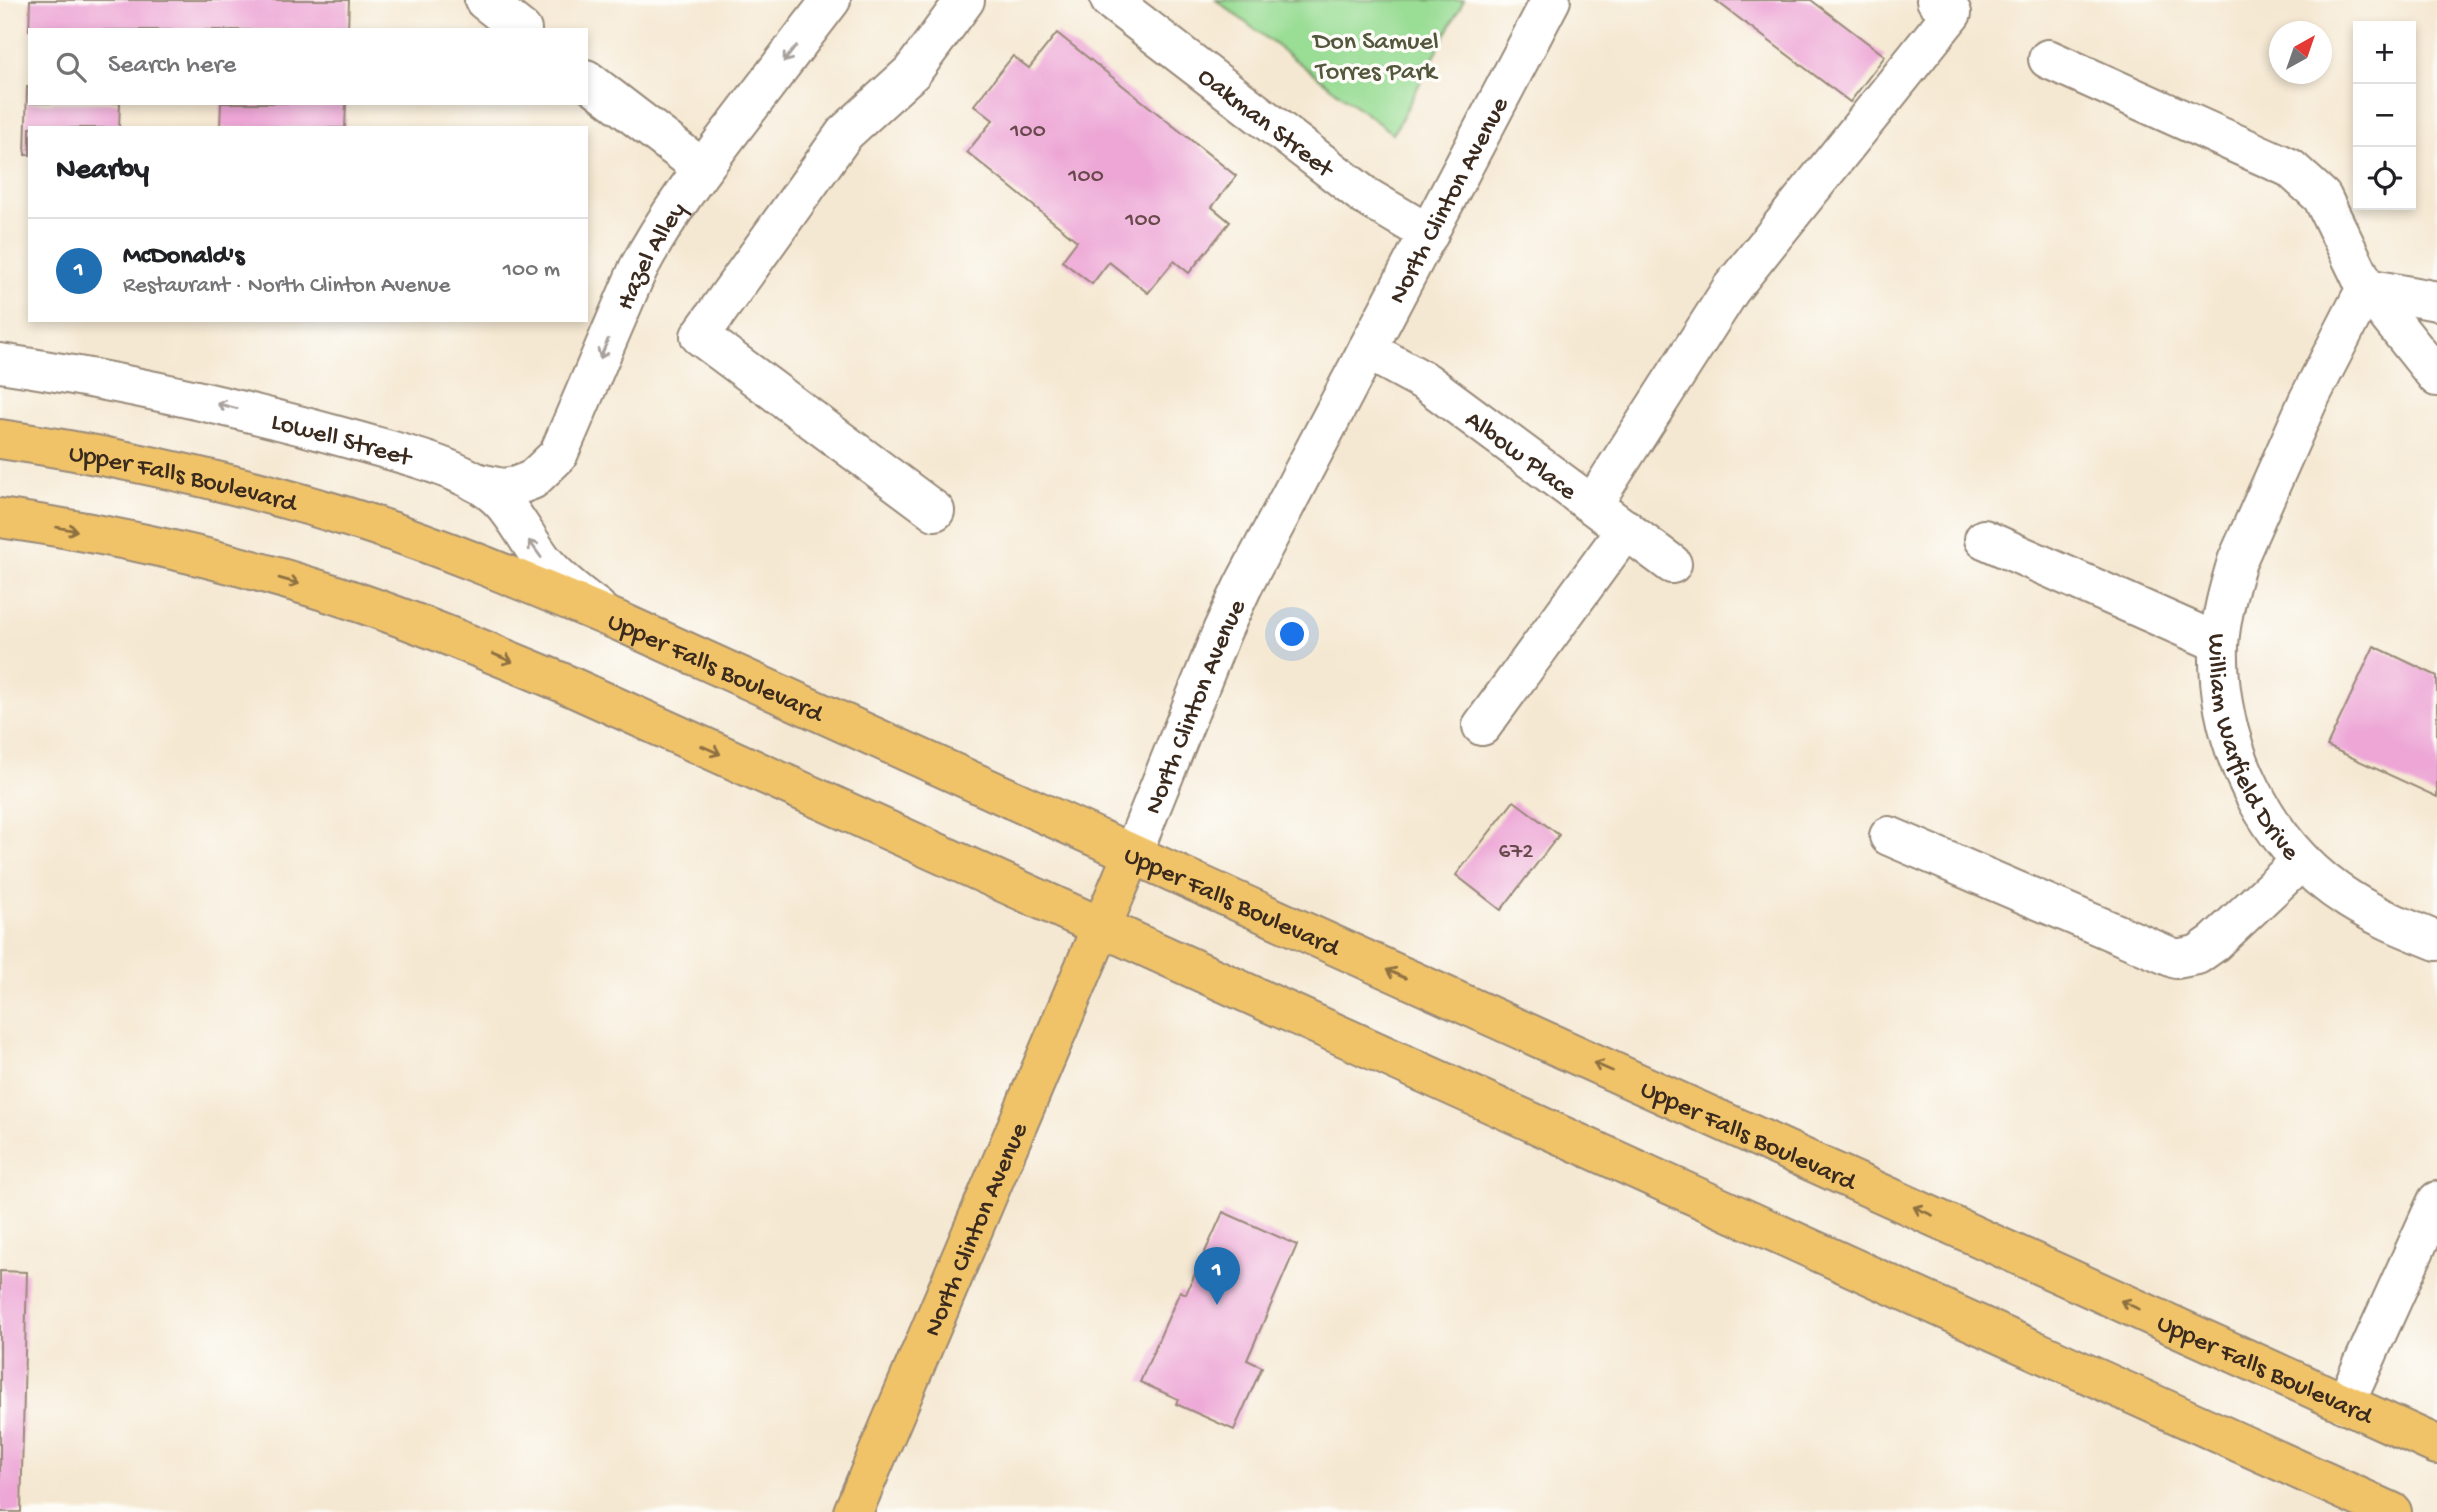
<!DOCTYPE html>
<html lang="en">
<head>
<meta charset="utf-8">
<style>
	body { margin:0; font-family:"Gochi Hand",sans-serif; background:#f6f6f6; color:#202124 }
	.controls { position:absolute; right:21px; top:21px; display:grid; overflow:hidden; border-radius:0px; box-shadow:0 4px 10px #0003 }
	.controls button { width:63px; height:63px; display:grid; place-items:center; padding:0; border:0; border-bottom:2px solid #e0e0e0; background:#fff; color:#202124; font:35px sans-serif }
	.compass { position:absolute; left:2269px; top:21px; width:63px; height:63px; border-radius:50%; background:#fff; box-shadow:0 4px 10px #0003; rotate:40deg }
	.you { position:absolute; left:1293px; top:635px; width:24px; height:24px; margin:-18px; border:5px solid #fff; border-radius:50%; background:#1a73e8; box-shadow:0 0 0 10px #1a73e833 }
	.badge { display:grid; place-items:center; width:46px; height:46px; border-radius:50%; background:#1f6fb2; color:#fff; font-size:23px; font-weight:700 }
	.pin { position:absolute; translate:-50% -58px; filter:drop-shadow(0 2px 4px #0008) }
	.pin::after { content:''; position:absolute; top:37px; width:24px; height:21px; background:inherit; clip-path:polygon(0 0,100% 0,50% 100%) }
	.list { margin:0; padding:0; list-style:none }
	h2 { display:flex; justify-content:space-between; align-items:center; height:91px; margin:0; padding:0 28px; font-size:30px }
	h2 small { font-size:23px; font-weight:400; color:#757577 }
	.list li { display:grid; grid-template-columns:46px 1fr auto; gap:21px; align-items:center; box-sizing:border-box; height:105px; padding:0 28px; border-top:2px solid #e0e0e0 }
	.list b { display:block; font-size:26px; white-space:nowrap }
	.list p { margin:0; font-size:23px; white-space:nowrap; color:#757577 }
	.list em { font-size:23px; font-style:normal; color:#757577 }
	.icon { flex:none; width:38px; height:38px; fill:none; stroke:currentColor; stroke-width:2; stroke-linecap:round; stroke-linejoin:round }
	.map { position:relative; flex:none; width:2437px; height:1512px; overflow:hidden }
	.search { position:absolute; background:#fff; box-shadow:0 4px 10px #0003; left:28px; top:28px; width:560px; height:77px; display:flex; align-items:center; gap:18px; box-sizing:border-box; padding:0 24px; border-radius:0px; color:#757577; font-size:26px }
	.panel { position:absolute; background:#fff; box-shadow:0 4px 10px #0003; left:28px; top:126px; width:560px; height:196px; border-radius:0px }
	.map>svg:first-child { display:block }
</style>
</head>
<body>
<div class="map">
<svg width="2437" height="1512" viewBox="0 0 2437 1512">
	<rect width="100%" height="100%" fill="#fdfcf7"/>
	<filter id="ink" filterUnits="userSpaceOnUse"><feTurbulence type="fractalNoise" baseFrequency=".0143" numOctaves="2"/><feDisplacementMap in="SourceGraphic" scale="14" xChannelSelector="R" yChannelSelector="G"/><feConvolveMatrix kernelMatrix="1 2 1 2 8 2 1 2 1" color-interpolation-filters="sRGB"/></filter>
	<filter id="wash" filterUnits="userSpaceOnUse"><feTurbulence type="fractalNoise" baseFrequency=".00686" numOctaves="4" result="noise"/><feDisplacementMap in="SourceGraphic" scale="28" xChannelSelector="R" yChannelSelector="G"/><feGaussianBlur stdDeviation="1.57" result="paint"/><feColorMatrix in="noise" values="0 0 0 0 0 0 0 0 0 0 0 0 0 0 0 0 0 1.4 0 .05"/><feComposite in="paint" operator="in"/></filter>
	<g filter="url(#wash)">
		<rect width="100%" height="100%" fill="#f5e8d2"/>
		<!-- green -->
		<path fill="#9add95" stroke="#6a845a" stroke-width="2" d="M 1216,0 L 1464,0 L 1393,134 Z"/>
		<g id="blocks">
			<!-- building -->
			<path fill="#eda6d6" d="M 30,0 L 349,0 L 348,30 L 29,30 Z
				M 1715,0 L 1811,0 L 1885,56 L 1850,102 Z
				M 1057,33 L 1236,176 L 1212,207 L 1230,222 L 1189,273 L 1174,261 L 1148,293 L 1109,262 L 1092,284 L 1062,261 L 1077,241 L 967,152 L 993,120 L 974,105 L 1013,56 L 1029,68 Z
				M 27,87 L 30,87 L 30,103 L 120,103 L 119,128 L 30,128 L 30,155 L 25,155 Z
				M 221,103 L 346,103 L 345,128 L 220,128 Z
				M 2374,646 L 2437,676 L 2437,797 L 2327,746 Z
				M 1514,801 L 1559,835 L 1501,910 L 1456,875 Z
				M 1223,1212 L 1297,1245 L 1247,1360 L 1262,1367 L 1234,1430 L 1176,1404 L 1178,1399 L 1140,1382 L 1180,1291 L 1186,1294 Z
				M 0,1271 L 27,1272 L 21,1512 L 0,1512 Z"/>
		</g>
	</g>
	<g filter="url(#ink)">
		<use href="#blocks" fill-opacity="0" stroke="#988978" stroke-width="2"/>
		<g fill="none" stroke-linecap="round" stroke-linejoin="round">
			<!-- minor casing -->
			<g stroke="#988978" stroke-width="42">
				<g id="minor">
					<path d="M 484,0 L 522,30"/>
					<path id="s1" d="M 1110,0 L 1365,196 L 1429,234"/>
					<path d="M 2048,59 L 2290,168 L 2322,197 L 2366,288 L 2437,377"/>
					<path d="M 586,79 L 702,168"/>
					<path id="s2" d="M 2366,288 L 2308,401 L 2237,561 C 2229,588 2221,616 2219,645 C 2216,743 2265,847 2350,900 C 2377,917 2407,929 2437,941"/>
					<path d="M 2366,288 L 2437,301"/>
					<path id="s3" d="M 1367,350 L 1426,382 L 1672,564"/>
					<path id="s4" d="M 0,363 C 121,381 240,408 357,441 C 399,453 457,466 491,492 C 513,509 525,537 542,559 C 557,578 578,594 597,608"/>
					<path id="s5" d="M 475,482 L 502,488 L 516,486 L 532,480 L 558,455 L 638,269 C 666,216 701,170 737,123 C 768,82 800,41 831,0"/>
					<path d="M 1593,504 L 1731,289 L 1952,13 L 1936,0"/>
					<path d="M 935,511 L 700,336 L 845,133 L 912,72 L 965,0"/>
					<path d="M 1984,539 L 2219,643"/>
					<path d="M 1482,726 L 1626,529"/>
					<path d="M 1889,836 L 2176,959 L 2197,955 L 2214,943 L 2301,861"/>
					<path id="s6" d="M 1132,855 L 1222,631 L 1243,586 L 1551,0"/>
					<path d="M 2345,1404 L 2437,1201"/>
				</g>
			</g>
			<!-- major casing -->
			<g stroke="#988978" stroke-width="42">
				<g id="major">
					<path id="s7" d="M 0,439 C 124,457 247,485 367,523 C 454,551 539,588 623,623 L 2437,1445"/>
					<path d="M 0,518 C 110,534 221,558 327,592 C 406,617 484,650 561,682 L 2392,1512"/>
					<path id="s8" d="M 853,1512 L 1132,855"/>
				</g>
			</g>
			<!-- minor -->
			<use href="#minor" stroke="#fff" stroke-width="38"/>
			<!-- major -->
			<use href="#major" stroke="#f1c369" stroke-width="38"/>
		</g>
		<!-- one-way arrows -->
		<defs><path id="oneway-shaft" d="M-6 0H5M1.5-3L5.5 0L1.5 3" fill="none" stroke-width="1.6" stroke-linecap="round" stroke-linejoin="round" transform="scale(1.75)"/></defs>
		<g stroke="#a79f9a">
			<use href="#oneway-shaft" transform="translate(790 54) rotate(128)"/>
			<use href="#oneway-shaft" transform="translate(604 349) rotate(113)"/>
			<use href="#oneway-shaft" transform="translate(227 406) rotate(-166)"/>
			<use href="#oneway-shaft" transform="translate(535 549) rotate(-126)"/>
		</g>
		<g stroke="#8d6f40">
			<use href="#oneway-shaft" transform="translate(67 529) rotate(10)"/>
			<use href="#oneway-shaft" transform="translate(289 581) rotate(16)"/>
			<use href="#oneway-shaft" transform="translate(503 658) rotate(23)"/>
			<use href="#oneway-shaft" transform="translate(711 750) rotate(24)"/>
			<use href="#oneway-shaft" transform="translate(1396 974) rotate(-156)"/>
			<use href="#oneway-shaft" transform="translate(1603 1067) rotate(-156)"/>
			<use href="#oneway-shaft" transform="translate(1923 1211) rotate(-156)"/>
			<use href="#oneway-shaft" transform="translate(2130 1305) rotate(-155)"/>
		</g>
	</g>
	<g text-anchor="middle" stroke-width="7" stroke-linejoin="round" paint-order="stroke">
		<!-- number labels -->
		<g font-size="23" fill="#68494c">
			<text x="1028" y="136">100</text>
			<text x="1086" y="181">100</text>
			<text x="1143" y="225">100</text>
			<text x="1516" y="857">672</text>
		</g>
		<!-- park labels -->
		<g font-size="26" fill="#53573c" stroke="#fdfcf7">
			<text x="1376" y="48">Don Samuel<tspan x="1376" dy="30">Torres Park</tspan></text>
		</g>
		<!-- street labels -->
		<g font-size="26" fill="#3b2a1e" stroke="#fdfcf7">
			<text dy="9" stroke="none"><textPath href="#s1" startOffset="198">Oakman Street</textPath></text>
			<text dy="9" stroke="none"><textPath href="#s6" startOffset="728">North Clinton Avenue</textPath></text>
			<text dy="9" stroke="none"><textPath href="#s5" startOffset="315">Hazel Alley</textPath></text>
			<text dy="9" stroke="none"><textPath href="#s4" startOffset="350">Lowell Street</textPath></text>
			<text dy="9" stroke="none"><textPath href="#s3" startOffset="187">Albow Place</textPath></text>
			<text dy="9" stroke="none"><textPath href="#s7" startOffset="187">Upper Falls Boulevard</textPath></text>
			<text dy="9" stroke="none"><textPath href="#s7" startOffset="754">Upper Falls Boulevard</textPath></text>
			<text dy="9" stroke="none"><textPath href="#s6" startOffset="161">North Clinton Avenue</textPath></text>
			<text dy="9" stroke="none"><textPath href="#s2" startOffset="497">William Warfield Drive</textPath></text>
			<text dy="9" stroke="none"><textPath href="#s7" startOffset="1321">Upper Falls Boulevard</textPath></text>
			<text dy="9" stroke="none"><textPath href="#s7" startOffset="1888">Upper Falls Boulevard</textPath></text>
			<text dy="9" stroke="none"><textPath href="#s8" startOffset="308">North Clinton Avenue</textPath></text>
			<text dy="9" stroke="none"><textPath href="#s7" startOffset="2455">Upper Falls Boulevard</textPath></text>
		</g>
	</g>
</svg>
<div class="controls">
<button>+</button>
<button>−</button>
<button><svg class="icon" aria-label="locate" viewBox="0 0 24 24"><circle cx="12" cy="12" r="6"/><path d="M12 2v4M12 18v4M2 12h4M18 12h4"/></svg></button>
</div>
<svg class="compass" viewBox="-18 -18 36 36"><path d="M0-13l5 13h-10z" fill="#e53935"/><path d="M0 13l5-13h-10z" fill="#757577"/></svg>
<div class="you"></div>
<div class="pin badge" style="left:1217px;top:1305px">1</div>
<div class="search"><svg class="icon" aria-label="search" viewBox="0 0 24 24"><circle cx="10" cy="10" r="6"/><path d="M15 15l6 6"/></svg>Search here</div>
<section class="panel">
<h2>Nearby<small></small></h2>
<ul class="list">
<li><span class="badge">1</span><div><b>McDonald's</b><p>Restaurant · North Clinton Avenue</p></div><em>100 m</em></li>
</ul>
</section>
</div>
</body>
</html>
